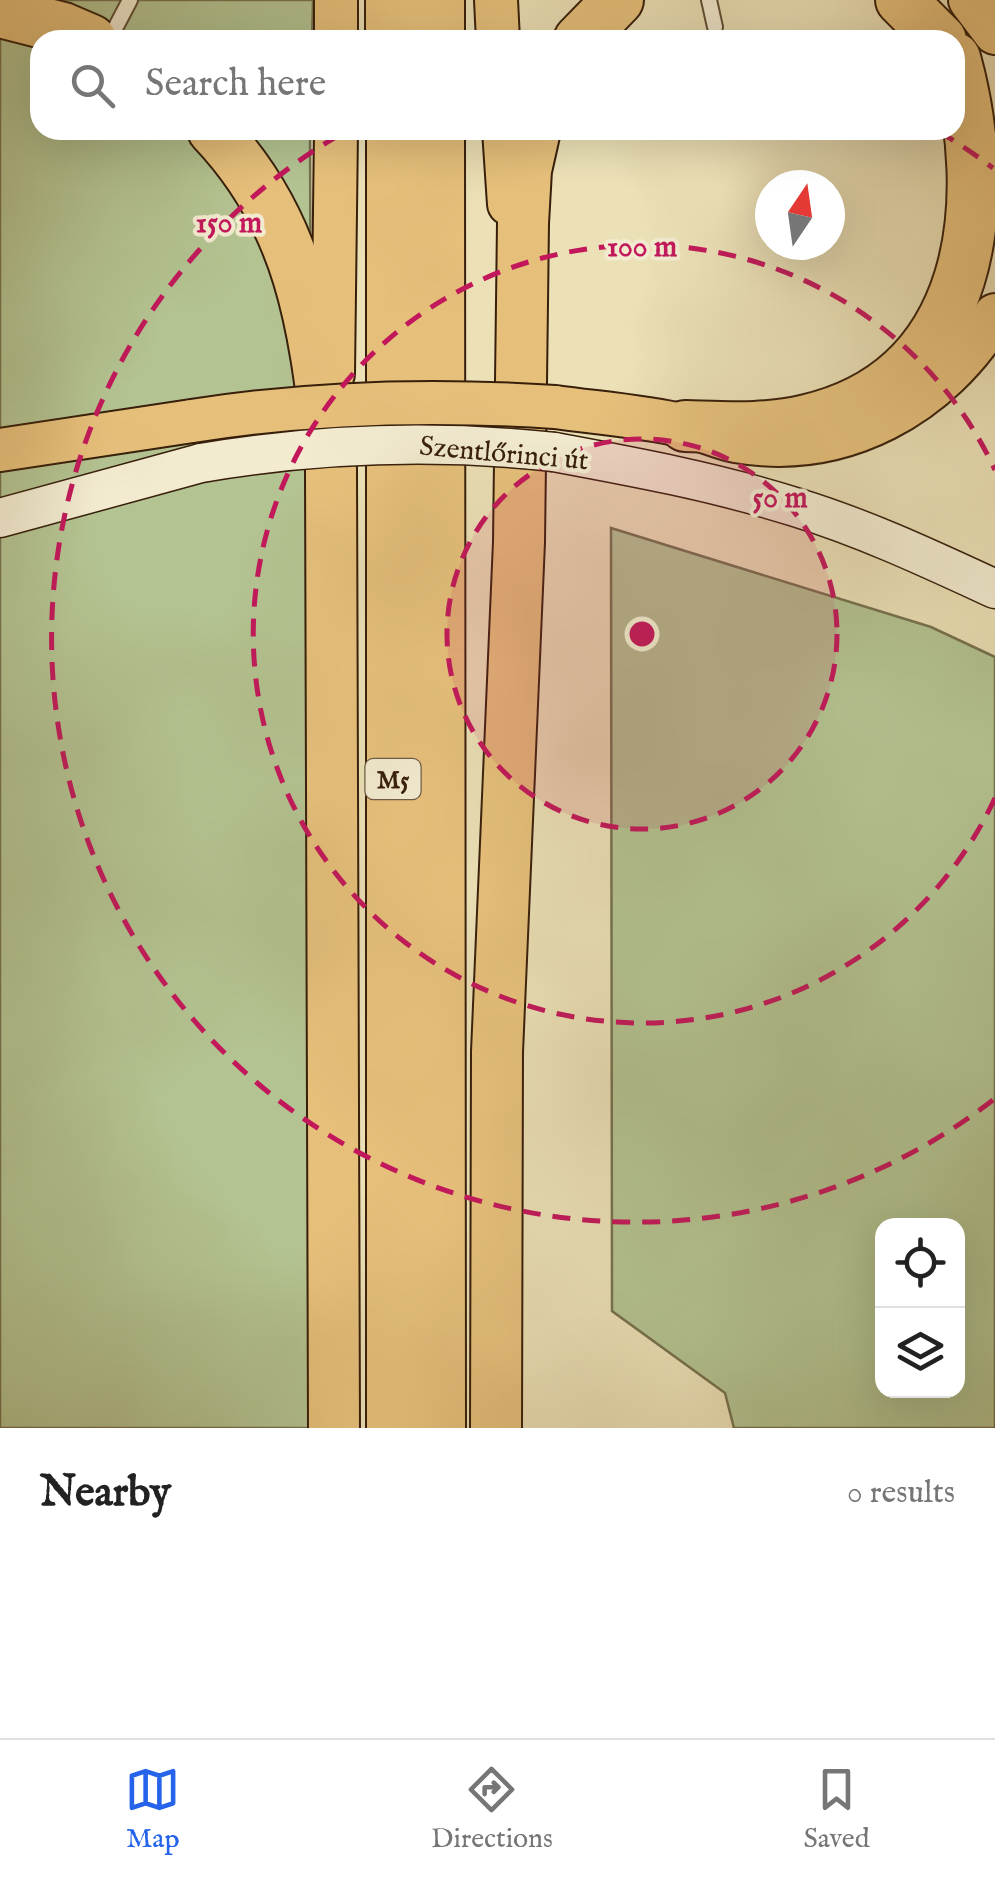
<!DOCTYPE html>
<html lang="en">
<head>
<meta charset="utf-8">
<style>
	body { margin:0; font-family:"IM FELL English",serif; background:#f2f2f2; color:#222 }
	.controls { position:absolute; right:30px; bottom:30px; display:grid; overflow:hidden; border-radius:20px; box-shadow:0 10px 40px #0002 }
	.controls button { width:90px; height:90px; display:grid; place-items:center; padding:0; border:0; border-bottom:2px solid #e0e0e0; background:#fff; color:#222; font:50px sans-serif }
	.compass { position:absolute; left:755px; top:170px; width:90px; height:90px; border-radius:50%; background:#fff; box-shadow:0 10px 40px #0002; rotate:13deg }
	.list { margin:0; padding:0; list-style:none }
	h2 { display:flex; justify-content:space-between; align-items:center; height:130px; margin:0; padding:0 40px; font-size:42px }
	h2 small { font-size:32px; font-weight:400; color:#767676 }
	.icon { flex:none; width:55px; height:55px; fill:none; stroke:currentColor; stroke-width:2; stroke-linecap:round; stroke-linejoin:round }
	.map { position:relative; flex:none; width:995px; height:1428px; overflow:hidden }
	.search { position:absolute; background:#fff; box-shadow:0 10px 40px #0002; left:30px; right:30px; top:30px; height:110px; display:flex; align-items:center; gap:25px; box-sizing:border-box; padding:0 35px; border-radius:30px; color:#767676; font-size:38px }
	.sheet { height:310px; background:#fff }
	nav { display:flex; justify-content:space-around; align-items:center; box-sizing:border-box; height:140px; border-top:2px solid #e0e0e0; background:#fff; font-size:28px; color:#767676 }
	nav a { display:grid; justify-items:center; gap:5px }
	nav .on { color:#2563eb }
	.map>svg:first-child { display:block }
</style>
</head>
<body>
<div class="map">
<svg width="995" height="1428" viewBox="0 0 995 1428">
	<rect width="100%" height="100%" fill="#ebe0b6"/>
	<filter id="stains"><feTurbulence type="fractalNoise" baseFrequency=".002" numOctaves="4"/><feColorMatrix values="0 0 0 0 .2 0 0 0 0 .09 0 0 0 0 .02 0 0 0 .5 -.17"/></filter>
	<radialGradient id="worn" r=".72"><stop offset=".6" stop-color="#630" stop-opacity="0"/><stop offset="1" stop-color="#630" stop-opacity=".3"/></radialGradient>
	<!-- green -->
	<path fill="#b3c391" stroke="#75714e" stroke-width="2.5" fill-rule="evenodd" d="M 0,0 L 313,0 L 312,40 L 40,40 L 40,130 L 310,130 L 314,1428 L 0,1428 Z
		M 611,528 L 931,627 L 995,657 L 995,1428 L 734,1428 L 725,1393 L 612,1311 ZM 882,1226 L 958,1226 L 958,1390 L 882,1390 Z"/>
	<g fill="none" stroke-linecap="round" stroke-linejoin="round">
		<!-- service casing -->
		<g stroke="#644f36" stroke-width="18">
			<path id="service" d="M 709,0 L 715,27
				M 109,40 L 130,0"/>
		</g>
		<!-- secondary casing -->
		<g stroke="#371f0b" stroke-width="41">
			<path id="secondary" d="M 554,452 C 635,467 716,482 795,507 C 864,528 930,559 995,589
				M 0,518 L 201,463"/>
		</g>
		<!-- primary casing -->
		<g stroke="#371f0b" stroke-width="46">
			<path id="primary" d="M 496,0 L 498,40
				M 970,0 L 995,33
				M 336,40 L 336,0
				M 504,130 L 509,204
				M 333,374 L 336,130
				M 555,407 C 598,413 642,416 685,426 C 702,429 719,438 736,441 C 843,460 941,405 995,315
				M 0,450 L 192,421"/>
		</g>
		<!-- motorway casing -->
		<g stroke="#371f0b" stroke-width="54">
			<path id="motorway" d="M 391,0 L 391,40
				M 439,0 L 439,40
				M 901,0 L 941,40
				M 0,12 L 63,28 L 91,40
				M 579,40 L 618,0
				M 213,130 C 308,230 315,340 331,469 L 334,1428
				M 392,130 L 392,1428
				M 439,130 L 440,1428
				M 685,426 C 726,427 767,430 807,420 C 976,381 995,203 955,58
				M 496,1428 L 497,1052 L 519,542 L 523,223 L 526,170 L 535,130"/>
		</g>
		<!-- service -->
		<use href="#service" stroke="#f2ebd0" stroke-width="14"/>
		<!-- secondary -->
		<use href="#secondary" stroke="#f2ebd0" stroke-width="38"/>
		<!-- primary -->
		<use href="#primary" stroke="#e6c07b" stroke-width="42"/>
		<!-- motorway -->
		<use href="#motorway" stroke="#e6c07b" stroke-width="50"/>
		<!-- secondary-bridge casing -->
		<g stroke="#371f0b" stroke-width="41" stroke-linecap="butt">
			<path id="secondary-bridge" d="M 201,463 C 320,443 435,439 554,452"/>
		</g>
		<!-- primary-bridge casing -->
		<g stroke="#371f0b" stroke-width="46" stroke-linecap="butt">
			<path id="primary-bridge" d="M 192,421 C 313,402 433,399 555,407"/>
		</g>
		<!-- secondary-bridge -->
		<use href="#secondary-bridge" stroke="#f2ebd0" stroke-width="38"/>
		<!-- primary-bridge -->
		<use href="#primary-bridge" stroke="#e6c07b" stroke-width="42"/>
	</g>
	<!-- distance rings -->
	<circle cx="642" cy="634" r="195" fill="#c2185b" fill-opacity=".12"/>
	<g fill="none" stroke="#c2185b" stroke-width="5" stroke-dasharray="18 12">
		<circle cx="642" cy="634" r="195"/>
		<path d="M995 798A389 389 0 1 1 995 470"/>
		<path d="M993 1100A584 584 0 1 1 346 131M938 131A584 584 0 0 1 993 168"/>
	</g>
	<g text-anchor="middle" stroke-width="8" stroke-linejoin="round" paint-order="stroke">
		<!-- shield labels -->
		<rect fill="#f2ebd0" stroke="#6f5c46" stroke-width="2.5" x="365.5" y="759" width="55" height="40" rx="8"/>
		<g font-size="25" font-weight="bold" fill="#371f0b">
			<text x="393" y="788">M5</text>
		</g>
		<!-- street labels -->
		<g font-size="28" fill="#371f0b" stroke="#f2ebd0">
			<text transform="translate(504 452) rotate(5)" y="10">Szentlőrinci út</text>
		</g>
	</g>
	<circle cx="642" cy="634" r="15" fill="#c2185b" stroke="#f2ebd0" stroke-width="5"/>
	<g font-size="30" text-anchor="middle" font-weight="bold" fill="#c2185b" stroke="#f2ebd0" stroke-width="8" stroke-linejoin="round" paint-order="stroke">
		<text x="229" y="232">150 m</text>
		<text x="642" y="256">100 m</text>
		<text x="780" y="507">50 m</text>
	</g>
	<rect width="100%" height="100%" filter="url(#stains)"/>
	<rect width="100%" height="100%" fill="url(#worn)"/>
</svg>
<div class="controls">
<button><svg class="icon" aria-label="locate" viewBox="0 0 24 24"><circle cx="12" cy="12" r="6"/><path d="M12 2v4M12 18v4M2 12h4M18 12h4"/></svg></button>
<button><svg class="icon" aria-label="layers" viewBox="0 0 24 24"><path d="M12 4l9 5-9 5-9-5zM3 14l9 5 9-5"/></svg></button>
</div>
<svg class="compass" viewBox="-18 -18 36 36"><path d="M0-13l5 13h-10z" fill="#e53935"/><path d="M0 13l5-13h-10z" fill="#767676"/></svg>
<div class="search"><svg class="icon" aria-label="search" viewBox="0 0 24 24"><circle cx="10" cy="10" r="6"/><path d="M15 15l6 6"/></svg>Search here</div>
</div>
<section class="sheet">
<h2>Nearby<small>0 results</small></h2>
<ul class="list">
</ul>
</section>
<nav>
<a class="on"><svg class="icon" aria-label="map" viewBox="0 0 24 24"><path d="M3 6l6-2 6 2 6-2v14l-6 2-6-2-6 2zM9 4v14M15 6v14"/></svg>Map</a>
<a><svg class="icon" aria-label="directions" viewBox="0 0 24 24"><path d="M12 3l9 9-9 9-9-9zM9 14v-3h6M13 9l2 2-2 2"/></svg>Directions</a>
<a><svg class="icon" aria-label="saved" viewBox="0 0 24 24"><path d="M7 4h10v16l-5-4-5 4z"/></svg>Saved</a>
</nav>
</body>
</html>
